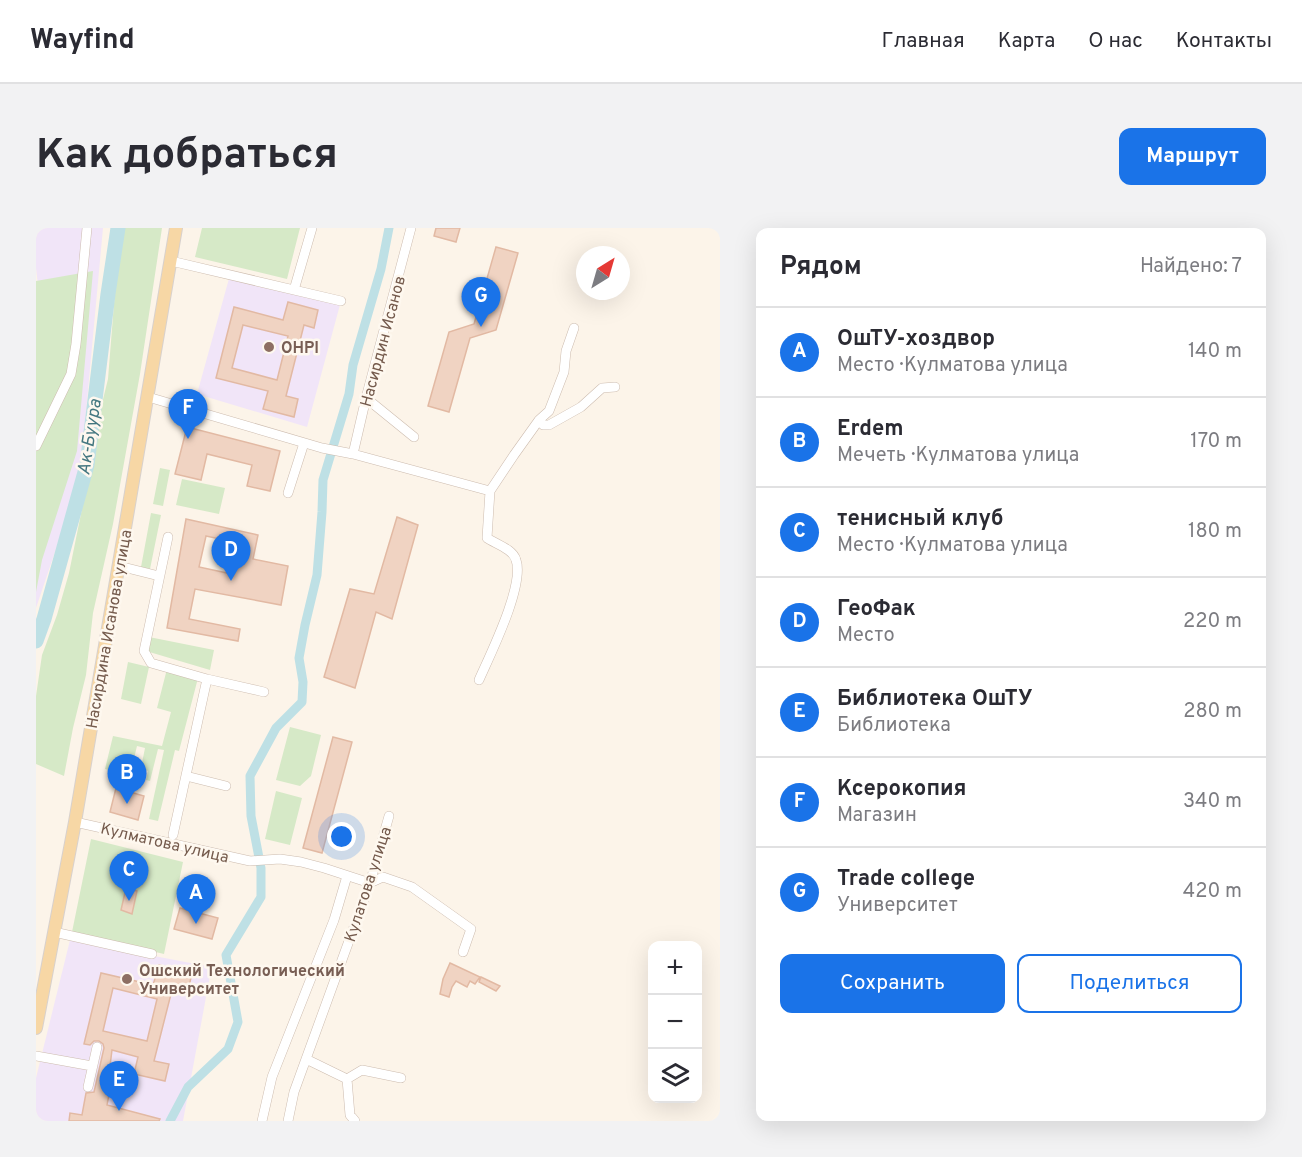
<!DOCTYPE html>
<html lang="ru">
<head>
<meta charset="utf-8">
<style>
	body { margin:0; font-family:Overpass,sans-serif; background:#f2f2f3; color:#2b2b33 }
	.controls { position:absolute; right:18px; bottom:18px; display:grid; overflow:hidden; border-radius:12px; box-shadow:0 6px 24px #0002 }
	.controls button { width:54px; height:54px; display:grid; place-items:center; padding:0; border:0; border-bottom:2px solid #e1e1e2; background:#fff; color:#2b2b33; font:30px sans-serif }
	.compass { position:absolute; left:540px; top:18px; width:54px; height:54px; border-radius:50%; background:#fff; box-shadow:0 6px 24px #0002; rotate:37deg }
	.you { position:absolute; left:306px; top:609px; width:21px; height:21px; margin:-15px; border:4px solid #fff; border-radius:50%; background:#1a73e8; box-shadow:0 0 0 9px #1a73e833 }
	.badge { display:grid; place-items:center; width:39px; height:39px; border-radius:50%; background:#1a73e8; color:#fff; font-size:20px; font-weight:700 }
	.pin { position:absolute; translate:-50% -50px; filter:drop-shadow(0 2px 3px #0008) }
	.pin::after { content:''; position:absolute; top:32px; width:21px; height:18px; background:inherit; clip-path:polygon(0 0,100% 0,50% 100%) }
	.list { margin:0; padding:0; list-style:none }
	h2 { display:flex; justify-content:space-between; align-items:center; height:78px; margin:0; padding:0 24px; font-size:26px }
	h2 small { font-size:20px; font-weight:400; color:#7c7c81 }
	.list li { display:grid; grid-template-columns:39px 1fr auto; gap:18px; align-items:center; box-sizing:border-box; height:90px; padding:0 24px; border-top:2px solid #e1e1e2 }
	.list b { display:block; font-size:22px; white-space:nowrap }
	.list p { margin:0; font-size:20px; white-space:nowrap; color:#7c7c81 }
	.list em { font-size:20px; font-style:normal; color:#7c7c81 }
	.actions { display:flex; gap:12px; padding:18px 24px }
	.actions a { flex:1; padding:14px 0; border:2px solid #1a73e8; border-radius:12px; text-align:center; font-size:21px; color:#1a73e8 }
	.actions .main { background:#1a73e8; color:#fff }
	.icon { flex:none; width:33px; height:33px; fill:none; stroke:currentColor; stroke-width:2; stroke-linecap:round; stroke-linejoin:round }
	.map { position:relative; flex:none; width:684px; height:893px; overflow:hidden; border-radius:12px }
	header { display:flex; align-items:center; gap:36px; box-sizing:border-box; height:84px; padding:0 30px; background:#fff; border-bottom:2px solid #e1e1e2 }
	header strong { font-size:28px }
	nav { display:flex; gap:33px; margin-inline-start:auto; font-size:21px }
	.intro { display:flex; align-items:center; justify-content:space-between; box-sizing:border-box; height:144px; padding:0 36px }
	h1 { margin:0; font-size:42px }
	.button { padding:15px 27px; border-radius:12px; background:#1a73e8; color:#fff; font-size:21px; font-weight:700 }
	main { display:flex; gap:36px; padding:0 36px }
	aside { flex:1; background:#fff; border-radius:12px; box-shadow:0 6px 24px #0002 }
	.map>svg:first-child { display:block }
</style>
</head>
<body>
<header>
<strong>Wayfind</strong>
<nav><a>Главная</a><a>Карта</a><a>О нас</a><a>Контакты</a></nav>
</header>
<div class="intro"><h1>Как добраться</h1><a class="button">Маршрут</a></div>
<main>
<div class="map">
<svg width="684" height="893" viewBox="0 0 684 893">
	<rect width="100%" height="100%" fill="#fcf4e9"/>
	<!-- education -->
	<path fill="#f1e5f8" d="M 0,0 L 67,0 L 45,238 L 27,300 L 0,380 L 0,82 L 3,65 L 0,40 Z
		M 194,47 L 305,73 L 271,199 L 161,166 Z
		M 35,708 L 113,727 L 170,738 L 176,737 L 147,893 L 0,893 L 0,850 Z"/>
	<!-- green -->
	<path fill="#d6e9c7" d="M 84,0 L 126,0 L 104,146 L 77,296 L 57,385 L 50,447 L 37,500 L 28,548 L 0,536 L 0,468 L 6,427 L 21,387 L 33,345 L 52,251 L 57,212 L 72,151 Z
		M 166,0 L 264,0 L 251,51 L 159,29 Z
		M 57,43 L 41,223 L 6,332 L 0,364 L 0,53 Z
		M 124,240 L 134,242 L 127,278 L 117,276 Z
		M 146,251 L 189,260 L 183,286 L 140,277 Z
		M 115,285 L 125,287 L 114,341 L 105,339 Z
		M 113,409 L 178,422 L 174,442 L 110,423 Z
		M 92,434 L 113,439 L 105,476 L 85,471 Z
		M 131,441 L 162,450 L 143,523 L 139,522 L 122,593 L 113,591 L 128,522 L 122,521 L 114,553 L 110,552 L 112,543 L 105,540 L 109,520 L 101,518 L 94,547 L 69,541 L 77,508 L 126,518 L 135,484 L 121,480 Z
		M 254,499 L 285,507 L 275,548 L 264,558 L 240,552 Z
		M 240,563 L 266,570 L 254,617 L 229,611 Z
		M 55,611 L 147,634 L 128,726 L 36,704 Z"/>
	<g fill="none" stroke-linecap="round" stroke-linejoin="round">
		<!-- canal -->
		<path stroke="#bee0e5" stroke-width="9" d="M 134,893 L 152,859 L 192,821 L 202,794 L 190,727 L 225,669 L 225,640 L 215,588 L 214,548 L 240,500 L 266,474 L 267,454 L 263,430 L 269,397 L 281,347 L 286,284 L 287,252 L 313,166 L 317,137 L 345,41 L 353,0"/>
		<!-- river -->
		<path stroke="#bee0e5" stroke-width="15" d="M 0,413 L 8,391 L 51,237 L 72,66 L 82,0"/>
	</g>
	<!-- building -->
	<path fill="#f0d3c2" stroke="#e2b9a3" stroke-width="1.5" fill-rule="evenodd" d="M 400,0 L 424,0 L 420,14 L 398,8 Z
		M 460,19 L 482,25 L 460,102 L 434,110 L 413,184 L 392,178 L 413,104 L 438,96 Z
		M 252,74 L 282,82 L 278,100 L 268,97 L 250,168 L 262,171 L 258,189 L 227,181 L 232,163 L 180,150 L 198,79 L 247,92 ZM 207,97 L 252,108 L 241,152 L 196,140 Z
		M 151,199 L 244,223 L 234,263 L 211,258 L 216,237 L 171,226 L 165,252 L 139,246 Z
		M 361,289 L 382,297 L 356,391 L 340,384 L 319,460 L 288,449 L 314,361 L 338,366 Z
		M 150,291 L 222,307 L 217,331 L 252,338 L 245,377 L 159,361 L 153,391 L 204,401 L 202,413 L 131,400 ZM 170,308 L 198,314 L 191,345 L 163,339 Z
		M 297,509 L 316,514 L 286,625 L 267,620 Z
		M 80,560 L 108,568 L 102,592 L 74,584 Z
		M 90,660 L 101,663 L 96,686 L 85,682 Z
		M 144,680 L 182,690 L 176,711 L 138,701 Z
		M 414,735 L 444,749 L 439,756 L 434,753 L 431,759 L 420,753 L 416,759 L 413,769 L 404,766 L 407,751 Z
		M 123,737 L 156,745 L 152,763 L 136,762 L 118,833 L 133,836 L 129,853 L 98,846 L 102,829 L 76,822 L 73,846 L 77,846 L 71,877 L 124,891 L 123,893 L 33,893 L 34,885 L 46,887 L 50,865 L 58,864 L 68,820 L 67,816 L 63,813 L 58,813 L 54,817 L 48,816 L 65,745 L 117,757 ZM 77,760 L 121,771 L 111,813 L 67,803 Z
		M 445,749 L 464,758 L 460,763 L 443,754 Z"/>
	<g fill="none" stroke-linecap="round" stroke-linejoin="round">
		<!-- minor casing -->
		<g stroke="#cdbcaf" stroke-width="10">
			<path id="minor" d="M 135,33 L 305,73
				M 258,62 L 276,0
				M 112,169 L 286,220 L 317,226 L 454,263
				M 330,170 L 378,209
				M 503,192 L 507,197 L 513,197 L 545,179 L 566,160 L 579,159
				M 0,218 L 35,146 L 40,116 L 51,0
				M 317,226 L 330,170 L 375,0
				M 252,265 L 268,215
				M 132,309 L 108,423 L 115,435 L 171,451 L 228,464
				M 83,338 L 123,348
				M 443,452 C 454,427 489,357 480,332 C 477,321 460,316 451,310 L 454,263 L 478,227 L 503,192 L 513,183 L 528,144 L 530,123 L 538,100
				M 150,548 L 190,558
				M 39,594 L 214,633 L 244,631 L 265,634 L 288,640 L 334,655 L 347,649 L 376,659 L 435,701 L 427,724
				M 137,607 L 171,451
				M 18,704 L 116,726
				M 0,828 L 56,838
				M 270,831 L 311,851 L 314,887 L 319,893
				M 311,851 L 326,842 L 365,850
				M 52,859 L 61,819
				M 226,893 L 236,849 L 298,692 L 311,648
				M 252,893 L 258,864 L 334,655 L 353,588"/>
		</g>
		<!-- major casing -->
		<g stroke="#d8d1cd" stroke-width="14">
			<path id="major" d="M 0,800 L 39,594 L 140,0"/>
		</g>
		<!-- minor -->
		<use href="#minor" stroke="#fff" stroke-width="9"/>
		<!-- major -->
		<use href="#major" stroke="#f7d7a5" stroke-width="12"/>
	</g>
	<!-- markers -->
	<g fill="#8d6e63" stroke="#fef8ef" stroke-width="2">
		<circle cx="233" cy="119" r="6"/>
		<circle cx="91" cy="751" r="6"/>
	</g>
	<g text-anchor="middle" stroke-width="5" stroke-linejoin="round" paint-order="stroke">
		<!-- street labels -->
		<g font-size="16" fill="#755b4d" stroke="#fef8ef">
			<text transform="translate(346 113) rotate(-75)" y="6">Насирдин Исанов</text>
			<text transform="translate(72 401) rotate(-80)" y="6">Насирдина Исанова улица</text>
			<text transform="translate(129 614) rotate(13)" y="6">Кулматова улица</text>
			<text transform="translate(331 656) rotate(-72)" y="6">Кулатова улица</text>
		</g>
		<!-- education labels -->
		<g font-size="16" font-weight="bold" fill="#785e54" stroke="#fef8ef" text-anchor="start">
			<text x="245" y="125">OHPI</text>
			<text x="103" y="748">Ошский Технологический<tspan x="103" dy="18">Университет</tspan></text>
		</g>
		<!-- water labels -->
		<g font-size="18" font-style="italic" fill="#447780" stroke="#fef8ef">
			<text transform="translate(53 209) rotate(-81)" y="6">Ак-Буура</text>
		</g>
	</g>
</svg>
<div class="controls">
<button>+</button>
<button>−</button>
<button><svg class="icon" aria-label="layers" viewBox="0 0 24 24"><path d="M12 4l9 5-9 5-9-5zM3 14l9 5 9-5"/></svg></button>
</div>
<svg class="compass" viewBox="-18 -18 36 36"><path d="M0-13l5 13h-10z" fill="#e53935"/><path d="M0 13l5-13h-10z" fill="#7c7c81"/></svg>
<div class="you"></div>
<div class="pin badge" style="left:160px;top:696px">A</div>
<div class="pin badge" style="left:91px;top:576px">B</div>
<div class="pin badge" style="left:93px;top:673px">C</div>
<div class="pin badge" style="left:195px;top:353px">D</div>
<div class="pin badge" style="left:83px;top:883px">E</div>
<div class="pin badge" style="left:152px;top:211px">F</div>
<div class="pin badge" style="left:445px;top:99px">G</div>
</div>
<aside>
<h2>Рядом<small>Найдено: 7</small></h2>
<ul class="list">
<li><span class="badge">A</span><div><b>ОшТУ-хоздвор</b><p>Место · Кулматова улица</p></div><em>140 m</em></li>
<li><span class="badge">B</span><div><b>Erdem</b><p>Мечеть · Кулматова улица</p></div><em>170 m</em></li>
<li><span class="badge">C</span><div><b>тенисный клуб</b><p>Место · Кулматова улица</p></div><em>180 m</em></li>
<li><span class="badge">D</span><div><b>ГеоФак</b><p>Место</p></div><em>220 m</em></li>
<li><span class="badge">E</span><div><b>Библиотека ОшТУ</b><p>Библиотека</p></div><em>280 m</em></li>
<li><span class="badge">F</span><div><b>Ксерокопия</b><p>Магазин</p></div><em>340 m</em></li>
<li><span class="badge">G</span><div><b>Trade college</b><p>Университет</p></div><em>420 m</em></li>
</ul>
<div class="actions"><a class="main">Сохранить</a><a>Поделиться</a></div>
</aside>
</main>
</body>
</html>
